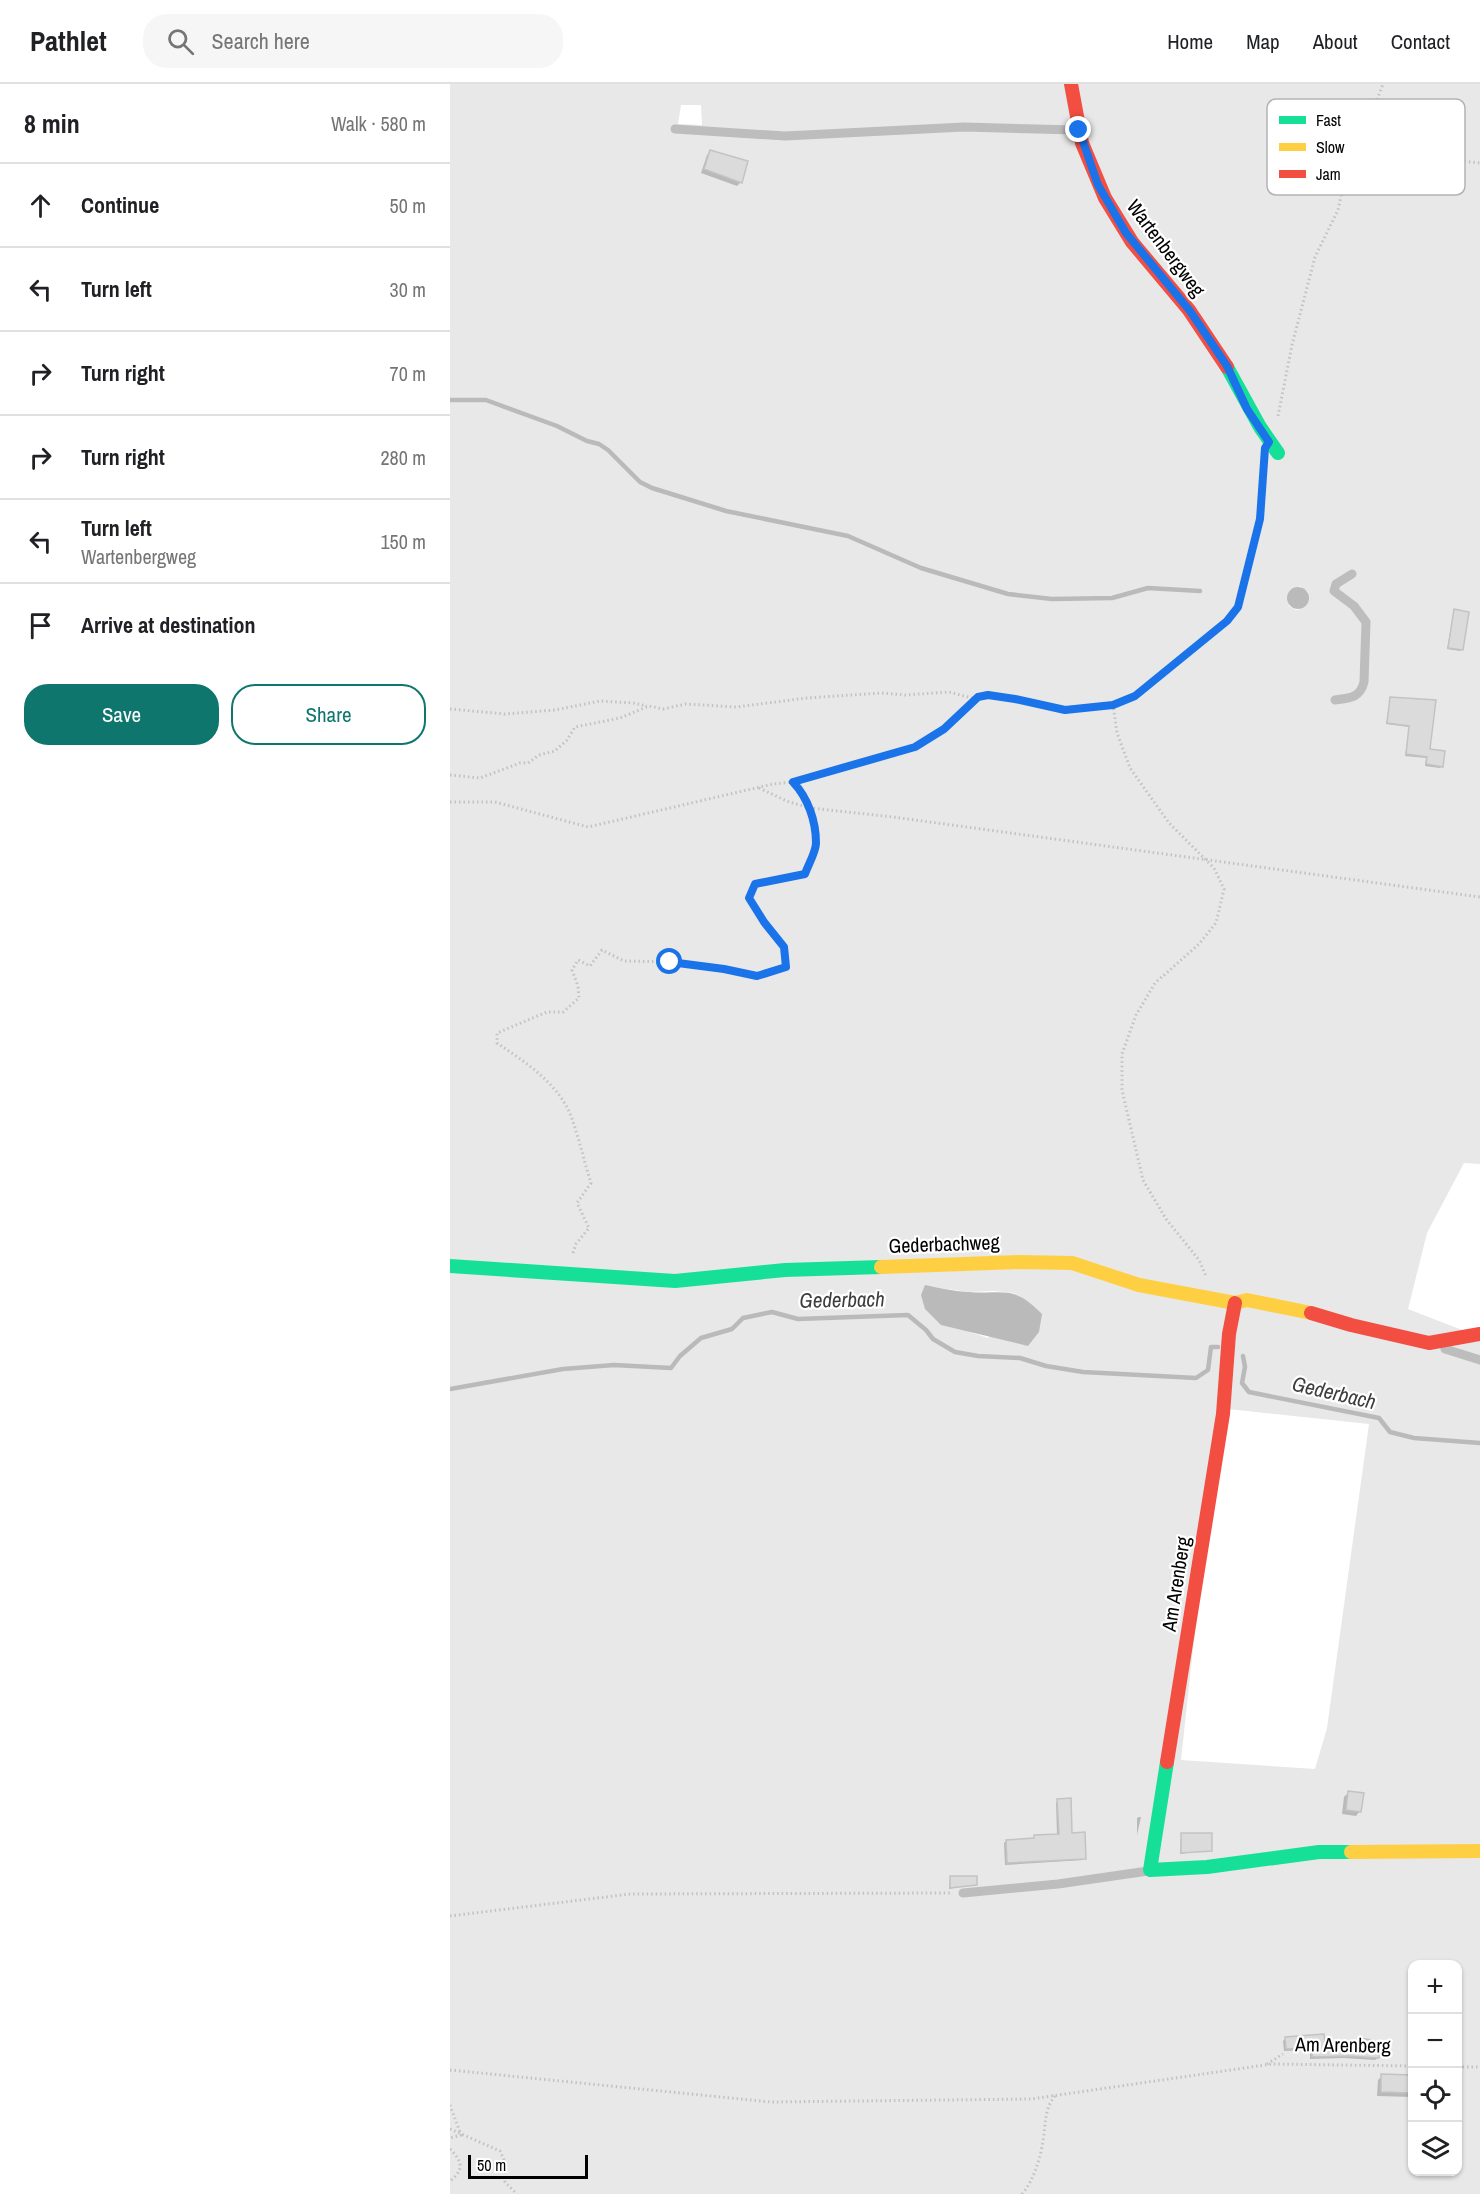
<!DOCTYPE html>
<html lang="en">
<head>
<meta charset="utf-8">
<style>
	body { margin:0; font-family:"Archivo Narrow",sans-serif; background:#f6f6f6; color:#202124 }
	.controls { position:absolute; right:18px; bottom:18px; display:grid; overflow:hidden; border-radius:12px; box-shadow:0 2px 4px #0004 }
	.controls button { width:54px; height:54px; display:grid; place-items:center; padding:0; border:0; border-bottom:2px solid #e0e0e0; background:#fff; color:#202124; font:30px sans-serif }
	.scale { position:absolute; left:18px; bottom:15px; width:120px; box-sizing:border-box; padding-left:6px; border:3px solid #000; border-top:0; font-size:16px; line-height:21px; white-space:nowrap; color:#000; -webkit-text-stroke:4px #fff; paint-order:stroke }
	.stop { position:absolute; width:18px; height:18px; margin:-14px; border:4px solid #1a73e8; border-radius:50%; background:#fff }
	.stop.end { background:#1a73e8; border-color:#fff; box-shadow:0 2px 6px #0008 }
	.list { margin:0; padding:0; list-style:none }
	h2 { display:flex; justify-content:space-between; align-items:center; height:78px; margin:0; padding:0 24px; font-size:26px }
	h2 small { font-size:20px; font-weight:400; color:#757577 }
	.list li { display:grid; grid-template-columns:39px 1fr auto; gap:18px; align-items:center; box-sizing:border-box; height:84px; padding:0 24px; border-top:2px solid #e0e0e0 }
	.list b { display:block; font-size:22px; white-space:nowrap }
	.list p { margin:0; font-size:20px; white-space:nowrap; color:#757577 }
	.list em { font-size:20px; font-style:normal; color:#757577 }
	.actions { display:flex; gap:12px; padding:18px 24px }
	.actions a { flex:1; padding:14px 0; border:2px solid #0f766e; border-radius:24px; text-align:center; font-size:21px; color:#0f766e }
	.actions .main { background:#0f766e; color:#fff }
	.icon { flex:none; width:33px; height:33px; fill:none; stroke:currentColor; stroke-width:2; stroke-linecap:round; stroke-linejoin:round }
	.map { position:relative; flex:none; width:1030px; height:2110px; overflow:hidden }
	header { display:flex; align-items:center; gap:36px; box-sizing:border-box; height:84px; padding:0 30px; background:#fff; border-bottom:2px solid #e0e0e0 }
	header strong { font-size:28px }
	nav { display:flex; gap:33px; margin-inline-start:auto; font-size:21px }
	.search { width:420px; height:54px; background:#f6f6f6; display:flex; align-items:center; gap:15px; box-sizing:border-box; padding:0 21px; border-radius:24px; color:#757577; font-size:22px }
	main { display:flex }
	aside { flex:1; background:#fff }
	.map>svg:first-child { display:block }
</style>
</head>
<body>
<header>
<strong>Pathlet</strong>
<div class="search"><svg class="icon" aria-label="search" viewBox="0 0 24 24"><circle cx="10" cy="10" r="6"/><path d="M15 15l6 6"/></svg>Search here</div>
<nav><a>Home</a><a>Map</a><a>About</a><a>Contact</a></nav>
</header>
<main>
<aside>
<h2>8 min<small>Walk · 580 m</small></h2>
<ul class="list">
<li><svg class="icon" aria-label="ahead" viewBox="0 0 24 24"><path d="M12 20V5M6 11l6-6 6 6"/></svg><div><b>Continue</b></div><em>50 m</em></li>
<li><svg class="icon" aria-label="left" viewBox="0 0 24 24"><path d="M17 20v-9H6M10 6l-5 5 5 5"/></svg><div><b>Turn left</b></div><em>30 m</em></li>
<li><svg class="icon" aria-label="right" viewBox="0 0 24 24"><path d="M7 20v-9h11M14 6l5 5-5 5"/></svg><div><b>Turn right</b></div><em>70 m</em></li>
<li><svg class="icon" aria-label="right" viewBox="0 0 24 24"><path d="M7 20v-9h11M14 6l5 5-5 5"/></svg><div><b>Turn right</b></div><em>280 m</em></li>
<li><svg class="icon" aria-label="left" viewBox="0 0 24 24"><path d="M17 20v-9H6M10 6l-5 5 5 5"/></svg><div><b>Turn left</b><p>Wartenbergweg</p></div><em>150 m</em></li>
<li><svg class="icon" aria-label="arrive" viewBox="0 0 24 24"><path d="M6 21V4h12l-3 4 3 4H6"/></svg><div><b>Arrive at destination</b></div></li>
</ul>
<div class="actions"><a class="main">Save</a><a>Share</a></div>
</aside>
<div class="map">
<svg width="1030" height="2110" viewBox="0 0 1030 2110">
	<rect width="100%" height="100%" fill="#fff"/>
	<!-- green -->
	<path fill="#e8e8e8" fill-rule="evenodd" d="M 0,0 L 1030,0 L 1030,1080 L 1014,1079 L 977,1149 L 958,1225 L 1030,1253 L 1030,2110 L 0,2110 ZM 231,21 L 251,21 L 252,41 L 228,40 ZM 850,502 L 858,508 C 859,517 856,525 846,526 L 839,522 L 838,510 ZM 475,1202 L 519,1208 L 543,1207 L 565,1209 L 538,1254 L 520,1248 ZM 769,1324 L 919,1340 L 877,1644 L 865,1685 L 731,1676 ZM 962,1880 L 1008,1880 L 1008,2088 L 962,2088 Z"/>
	<!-- water -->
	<path fill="#bababa" d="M837 514a11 11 0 1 1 22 0a11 11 0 1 1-22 0Z
		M 475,1201 C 489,1204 503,1207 518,1208 C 554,1211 563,1200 592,1230 L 589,1248 L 578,1262 L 491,1241 L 475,1225 L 471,1211 Z"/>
	<!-- shadow -->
	<path fill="#0003" d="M 261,67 L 291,98 L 287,102 L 251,89 L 257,71 Z
		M 1004,527 L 1012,565 L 1010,567 L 997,565 Z
		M 940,615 L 978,667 L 992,682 L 990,684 L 975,682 L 976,674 L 955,672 L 959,643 L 936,640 Z
		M 898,1709 L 910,1727 L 906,1732 L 892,1730 L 894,1713 Z
		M 608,1716 L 621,1750 L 635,1774 L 633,1776 L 555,1781 L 554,1759 L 556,1757 L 607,1751 L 606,1719 Z
		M 689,1733 L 691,1733 L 687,1751 L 687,1734 Z
		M 731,1750 L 760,1766 L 730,1770 Z
		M 500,1794 L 526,1800 L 499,1805 Z
		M 836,1954 L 873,1962 L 897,1960 L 899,1957 L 928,1974 L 925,1976 L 894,1974 L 860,1975 L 860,1966 L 834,1967 L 833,1957 Z
		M 932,1992 L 962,1992 L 962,2013 L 927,2012 L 928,1996 Z"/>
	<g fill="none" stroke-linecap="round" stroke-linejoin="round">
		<!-- stream -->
		<path stroke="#bababa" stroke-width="4.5" d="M 0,316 L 36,316 L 107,342 L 137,357 L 149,360 L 158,366 L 190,398 L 202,404 L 276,427 L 398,452 L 471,484 L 558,510 L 602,515 L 662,514 L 698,504 L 750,507
			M 793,1272 L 795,1283 L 792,1299 L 799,1308 L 929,1334 L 940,1348 L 964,1354 L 1030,1359
			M 0,1305 L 113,1285 L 164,1281 L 221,1284 L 230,1272 L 251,1254 L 282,1245 L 293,1234 L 322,1228 L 348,1235 L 458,1231 L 476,1246 L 483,1255 L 505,1268 L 528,1272 L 570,1274 L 596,1282 L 633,1288 L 746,1294 L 758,1286 L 761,1263 L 768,1263"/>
	</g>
	<!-- building -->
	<path fill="#dbdbdb" stroke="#c3c3c3" stroke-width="1.5" d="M 260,66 L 298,77 L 292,99 L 254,85 Z
		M 1004,525 L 1019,528 L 1013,566 L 998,564 Z
		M 940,613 L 986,616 L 980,665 L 995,667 L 993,683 L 976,680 L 977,673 L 956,670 L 959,642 L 937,639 Z
		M 898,1707 L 914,1709 L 911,1728 L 896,1726 Z
		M 621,1714 L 622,1749 L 635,1748 L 636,1775 L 557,1779 L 556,1756 L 584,1754 L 584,1751 L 609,1750 L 607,1715 Z
		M 731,1749 L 762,1749 L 762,1767 L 731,1769 Z
		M 500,1792 L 527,1792 L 527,1801 L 500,1804 Z
		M 874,1950 L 875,1960 L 899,1958 L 899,1956 L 909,1957 L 910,1954 L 921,1956 L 921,1961 L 930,1962 L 929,1974 L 898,1972 L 862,1973 L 862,1964 L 836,1965 L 835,1953 Z
		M 931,1990 L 963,1991 L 963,2009 L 931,2008 Z"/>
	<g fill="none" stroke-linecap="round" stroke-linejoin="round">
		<!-- path -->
		<path stroke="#c2c2c2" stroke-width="3" stroke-dasharray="1.5 3" stroke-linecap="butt" d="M 907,72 L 938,69 L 1030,79
			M 828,332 L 842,261 L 865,173 L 888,126 L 892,107 L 933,0
			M 663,620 L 667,649 L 680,684 L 719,739 L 764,784 L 774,805 L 766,839 L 749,860 L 705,899 L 686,931 L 672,970 L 672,1006 L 693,1096 L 716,1135 L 749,1176 L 756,1192
			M 0,625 L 55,630 L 105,626 L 150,617 L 183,619 L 197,622
			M 0,691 L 30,694 L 70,679 L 78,679 L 89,671 L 105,667 L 117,656 L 125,643 L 170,634 L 199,622 L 213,625 L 236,620 L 286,623 L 357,614 L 431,609 L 455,611 L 499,608 L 526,615
			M 309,704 L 339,718 L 361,724 L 443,733 L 1030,813
			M 0,718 L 45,718 L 138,743 L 323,700 L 343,698 L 465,663 L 494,646 L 528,613 L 538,611 L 565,615 L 615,626 L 663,620 L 685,612 L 701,600 L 777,537 L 788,523 L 810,435 L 814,383
			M 123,1169 L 126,1160 L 139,1144 L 127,1119 L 141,1099 C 134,1077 129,1054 121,1032 C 108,999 75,978 47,959 L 47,949 L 97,928 L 113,928 L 129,914 L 128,902 L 122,886 L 128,876 L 140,882 L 152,866 L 174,877 L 220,878 L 274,885 L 307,892 L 336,883 L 334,863 L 313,838 L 299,814 L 305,800 L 355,790 C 358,781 366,768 366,759 C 366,736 358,714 343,698
			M 0,1832 L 180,1810 L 502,1809
			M 817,1980 L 833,1970
			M 1008,1983 L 1030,1983
			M 0,1986 L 321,2018 L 581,2015 L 822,1980 L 962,1982
			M 0,2021 L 11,2051 L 0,2054
			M 0,2045 L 50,2067 L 55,2078 L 55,2098 L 67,2110
			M 0,2065 C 13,2078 14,2086 0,2097
			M 572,2110 C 584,2096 590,2075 593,2057 C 596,2040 594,2025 605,2012"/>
		<!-- lane -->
		<path stroke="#bdbdbd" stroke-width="9" d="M 225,45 L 335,52 L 514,43 L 627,46
			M 885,616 C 900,614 910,614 914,598 L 916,538 L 904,522 L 884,507 L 886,500 L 902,490
			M 995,1265 L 1030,1276
			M 513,1809 L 608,1800 L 698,1787"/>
		<!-- fast -->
		<path stroke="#16e098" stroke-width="14" d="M 777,283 L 810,343 L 828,369
			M 0,1182 L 225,1197 L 335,1186 L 431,1183
			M 717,1678 L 700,1786 L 757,1783 L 869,1768 L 901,1768"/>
		<!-- slow -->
		<path stroke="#ffcf43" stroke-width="14" d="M 431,1183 L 570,1178 L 622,1179 L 689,1201 L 785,1219 L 797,1216 L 861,1229
			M 901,1768 L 1030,1767"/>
		<!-- jam -->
		<path stroke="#f24e42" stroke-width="14" d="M 621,0 L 632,59 L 655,114 L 682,158 L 739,226 L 777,283
			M 861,1229 L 901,1241 L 979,1259 L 1030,1250
			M 717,1678 L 773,1330 L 779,1250 L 785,1219"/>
	</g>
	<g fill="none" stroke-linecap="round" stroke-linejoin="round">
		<!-- route -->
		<path stroke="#1a73e8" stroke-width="8" d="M 220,878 L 274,885 L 307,892 L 336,883 L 334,863 L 314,838 L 299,814 L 305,800 L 355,790 C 358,781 366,768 366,759 C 366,737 358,714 343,698 L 465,663 L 494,645 L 528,613 L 538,611 L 565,615 L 615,626 L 663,621 L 685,612 L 777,537 L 788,523 L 810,435 L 815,364 L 819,358 L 797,325 L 777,282 L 740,227 L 676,149 L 648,101 L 629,46"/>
	</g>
	<g text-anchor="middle" stroke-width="4.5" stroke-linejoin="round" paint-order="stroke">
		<!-- street labels -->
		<g font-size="20" fill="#000" stroke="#fff">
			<text transform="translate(716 164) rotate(53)" y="7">Wartenbergweg</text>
			<text transform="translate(494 1160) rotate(-2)" y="7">Gederbachweg</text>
			<text transform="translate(726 1500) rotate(-81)" y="7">Am Arenberg</text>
			<text transform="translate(893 1961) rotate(1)" y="7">Am Arenberg</text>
		</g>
		<!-- water labels -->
		<g font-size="21" font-style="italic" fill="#3d3d3d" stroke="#fff">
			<text transform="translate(392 1216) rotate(-1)" y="7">Gederbach</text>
			<text transform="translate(884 1309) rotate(13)" y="7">Gederbach</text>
		</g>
	</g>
	<!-- legend -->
	<rect x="817" y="15" width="198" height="96" rx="9" fill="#fff" stroke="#b2b2b2" stroke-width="1.5"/>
	<rect x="829" y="32" width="27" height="8" fill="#16e098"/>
	<rect x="829" y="59" width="27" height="8" fill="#ffcf43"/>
	<rect x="829" y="86" width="27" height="8" fill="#f24e42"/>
	<g font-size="16" fill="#000">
		<text x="866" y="42">Fast</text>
		<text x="866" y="69">Slow</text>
		<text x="866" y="96">Jam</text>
	</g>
</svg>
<div class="controls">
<button>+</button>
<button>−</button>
<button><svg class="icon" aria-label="locate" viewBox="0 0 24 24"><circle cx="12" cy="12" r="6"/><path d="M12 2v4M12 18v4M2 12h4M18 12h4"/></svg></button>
<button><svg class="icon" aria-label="layers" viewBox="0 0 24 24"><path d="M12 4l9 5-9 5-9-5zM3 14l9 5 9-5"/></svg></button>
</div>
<div class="scale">50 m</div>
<div class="stop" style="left:220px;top:878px"></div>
<div class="stop end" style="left:629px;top:46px"></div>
</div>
</main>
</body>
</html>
